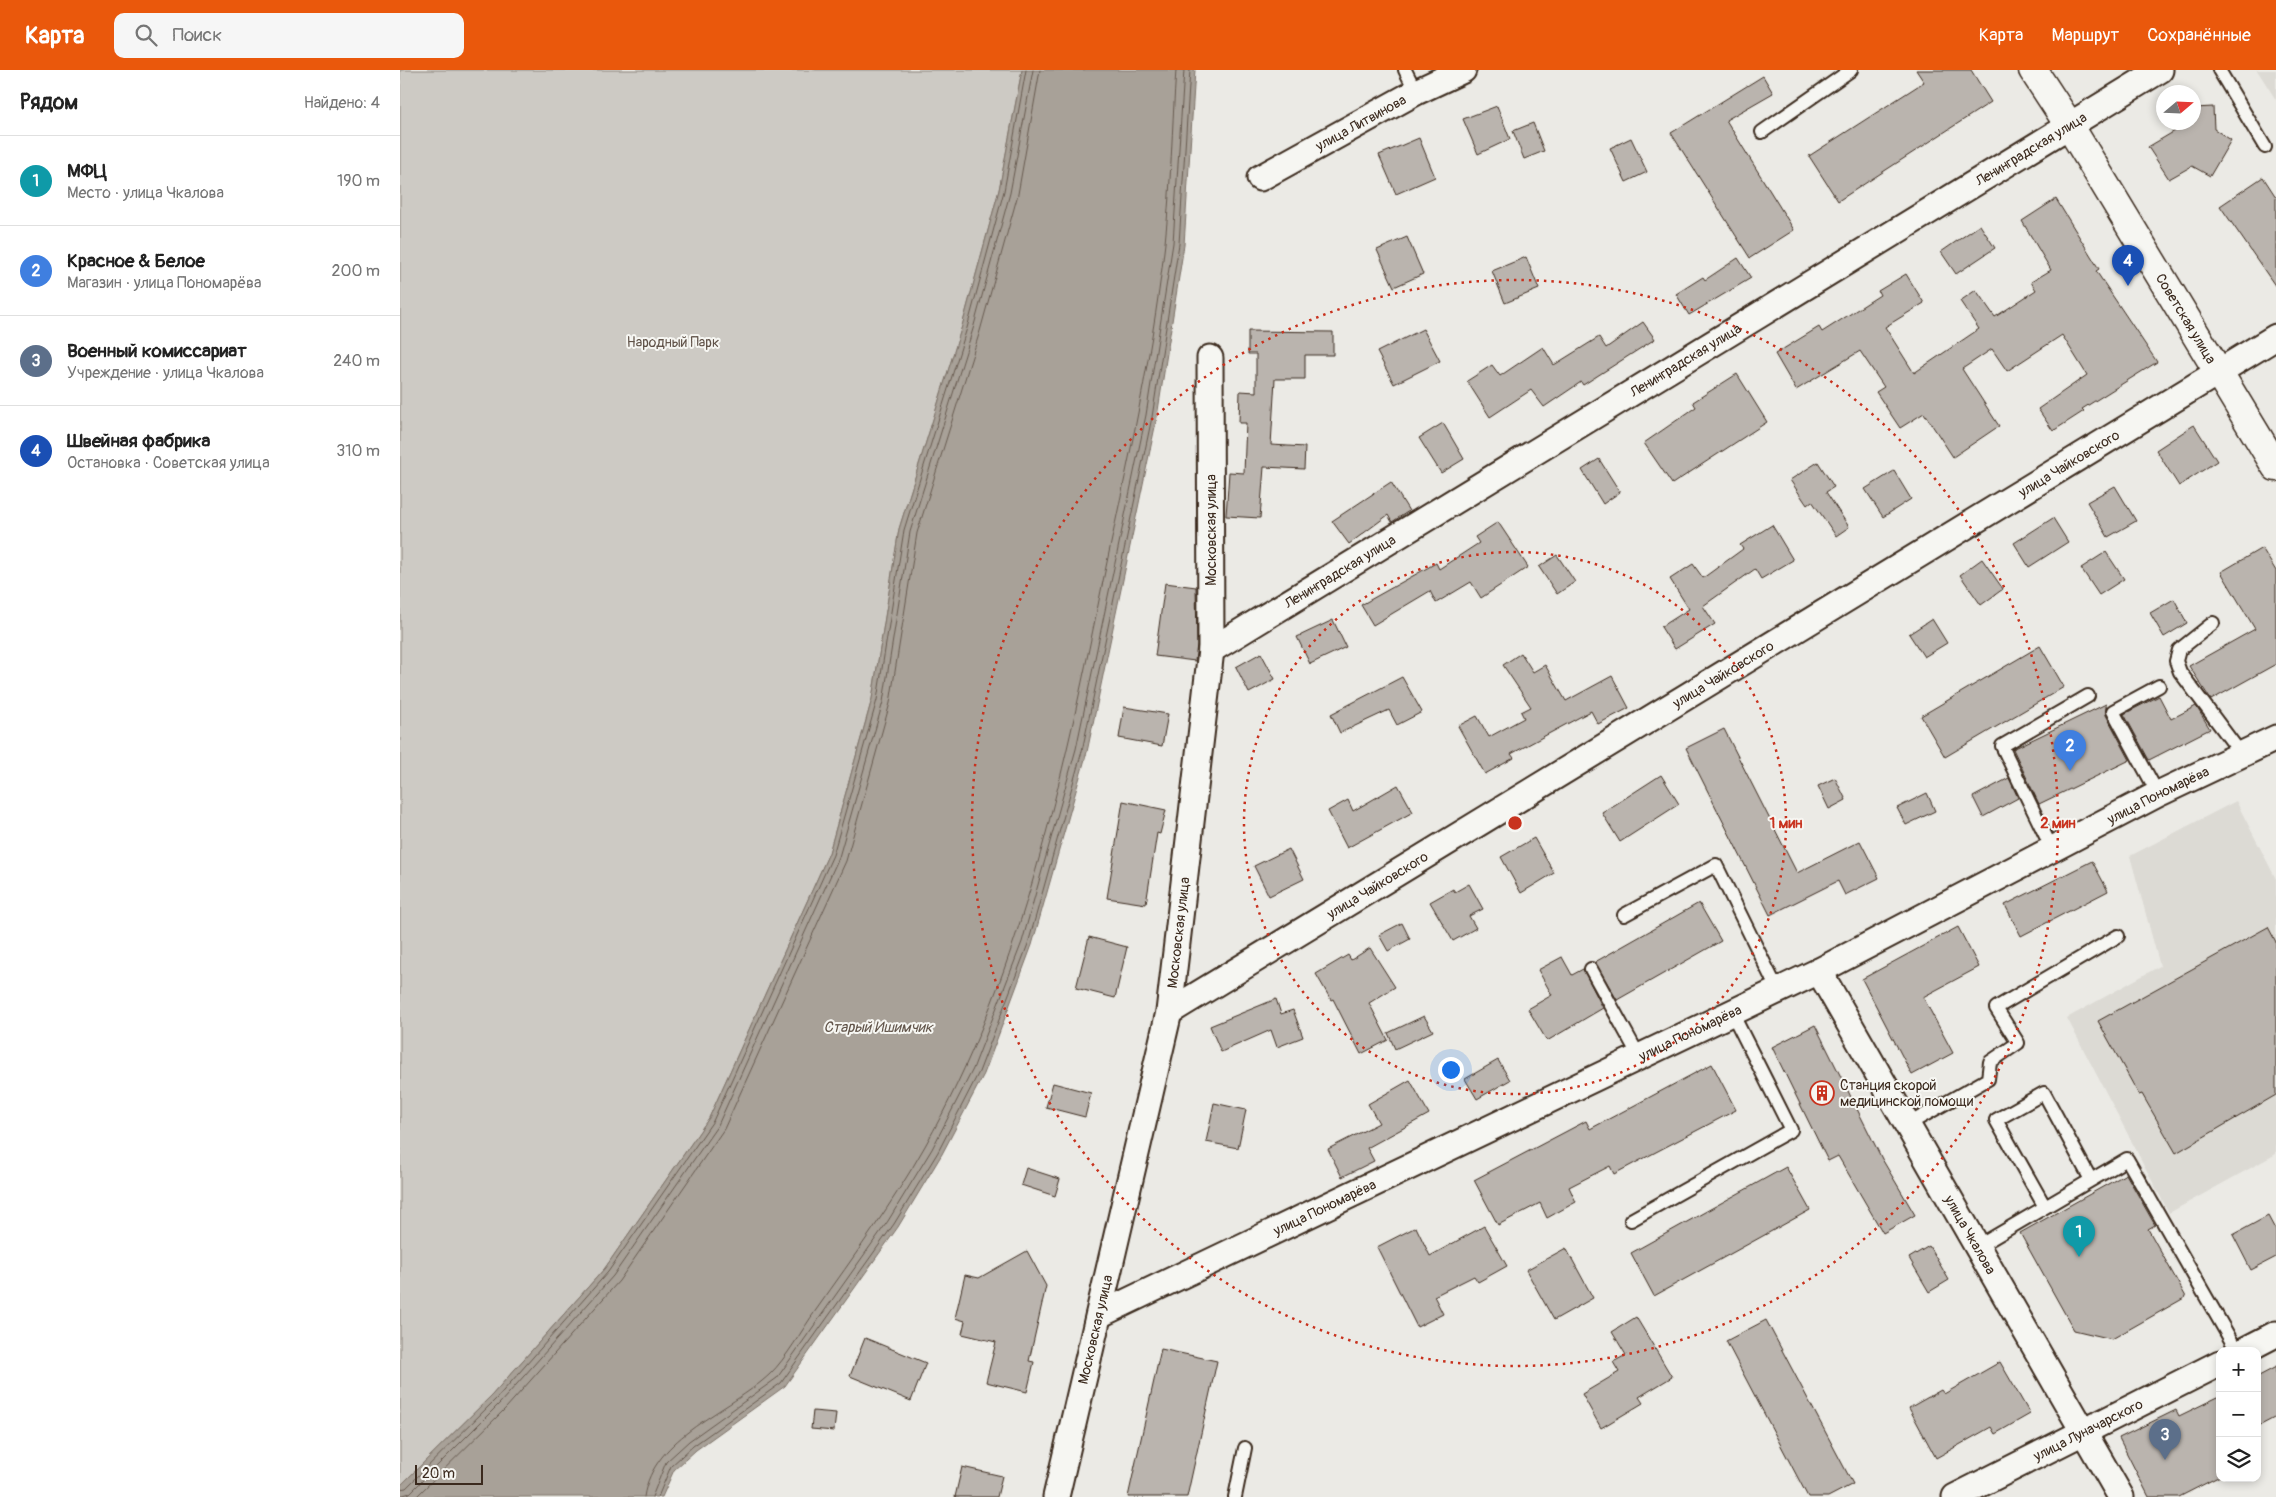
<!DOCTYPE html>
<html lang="ru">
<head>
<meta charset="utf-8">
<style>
	body { margin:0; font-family:Pangolin,sans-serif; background:#f6f6f6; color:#222 }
	.controls { position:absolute; right:15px; bottom:15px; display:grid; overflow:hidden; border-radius:10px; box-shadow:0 2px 8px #0003 }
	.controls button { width:45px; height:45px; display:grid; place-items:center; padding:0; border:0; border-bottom:1px solid #e0e0e0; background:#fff; color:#222; font:25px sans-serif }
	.compass { position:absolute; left:1756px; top:15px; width:45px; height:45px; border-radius:50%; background:#fff; box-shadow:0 2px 8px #0003; rotate:71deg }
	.scale { position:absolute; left:15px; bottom:12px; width:68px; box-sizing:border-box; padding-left:5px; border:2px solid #3b2a1e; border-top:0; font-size:14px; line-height:18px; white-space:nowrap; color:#3b2a1e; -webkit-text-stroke:4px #f6f6f2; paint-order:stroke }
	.you { position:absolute; left:1050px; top:999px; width:18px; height:18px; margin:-12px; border:4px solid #fff; border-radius:50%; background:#1a73e8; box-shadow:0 0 0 8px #1a73e833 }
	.badge { display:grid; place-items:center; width:32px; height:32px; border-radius:50%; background:#ea580c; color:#fff; font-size:16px; font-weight:700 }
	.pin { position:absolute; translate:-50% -41px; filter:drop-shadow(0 1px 2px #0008) }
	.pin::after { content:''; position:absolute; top:26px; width:18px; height:15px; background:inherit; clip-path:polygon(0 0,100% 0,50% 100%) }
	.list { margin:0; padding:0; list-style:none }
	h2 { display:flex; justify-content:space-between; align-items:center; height:65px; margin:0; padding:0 20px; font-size:21px }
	h2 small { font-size:16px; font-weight:400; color:#767676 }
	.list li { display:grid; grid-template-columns:32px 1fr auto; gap:15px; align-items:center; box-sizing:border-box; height:90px; padding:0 20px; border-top:1px solid #e0e0e0 }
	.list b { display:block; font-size:19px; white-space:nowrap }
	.list p { margin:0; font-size:16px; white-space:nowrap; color:#767676 }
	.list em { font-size:16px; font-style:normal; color:#767676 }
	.icon { flex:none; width:28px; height:28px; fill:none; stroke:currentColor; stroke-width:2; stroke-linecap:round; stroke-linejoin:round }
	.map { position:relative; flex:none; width:1876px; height:1427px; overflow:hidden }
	header { display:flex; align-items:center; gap:30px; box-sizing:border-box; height:70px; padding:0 25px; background:#ea580c; color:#fff }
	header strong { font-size:24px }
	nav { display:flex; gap:28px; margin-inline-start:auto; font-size:18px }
	.search { width:350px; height:45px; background:#f6f6f6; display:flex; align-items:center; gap:12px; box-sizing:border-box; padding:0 18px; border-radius:10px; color:#767676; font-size:19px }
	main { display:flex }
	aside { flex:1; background:#fff }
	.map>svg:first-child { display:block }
</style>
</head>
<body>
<header>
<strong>Карта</strong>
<div class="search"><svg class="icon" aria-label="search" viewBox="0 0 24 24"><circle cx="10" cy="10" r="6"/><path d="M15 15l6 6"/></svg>Поиск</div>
<nav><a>Карта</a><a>Маршрут</a><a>Сохранённые</a></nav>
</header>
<main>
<aside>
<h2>Рядом<small>Найдено: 4</small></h2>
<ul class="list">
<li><span class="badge" style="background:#0f9aa8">1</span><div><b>МФЦ</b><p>Место · улица Чкалова</p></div><em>190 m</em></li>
<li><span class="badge" style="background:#3f7fe0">2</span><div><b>Красное &amp; Белое</b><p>Магазин · улица Пономарёва</p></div><em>200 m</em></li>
<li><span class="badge" style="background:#5c6f8a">3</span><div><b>Военный комиссариат</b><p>Учреждение · улица Чкалова</p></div><em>240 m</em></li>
<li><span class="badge" style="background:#1a4fb4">4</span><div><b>Швейная фабрика</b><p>Остановка · Советская улица</p></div><em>310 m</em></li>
</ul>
</aside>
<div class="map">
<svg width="1876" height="1427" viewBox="0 0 1876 1427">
	<rect width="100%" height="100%" fill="#ebeae5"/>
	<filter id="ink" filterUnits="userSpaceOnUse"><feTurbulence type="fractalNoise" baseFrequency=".02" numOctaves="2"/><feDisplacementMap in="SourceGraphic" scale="10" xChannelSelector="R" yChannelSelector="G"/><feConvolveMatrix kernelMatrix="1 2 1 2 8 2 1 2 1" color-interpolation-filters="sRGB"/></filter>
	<g filter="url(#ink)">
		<!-- built -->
		<path fill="#dcdad4" d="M 1857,0 L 1876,0 L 1876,30 Z
			M 1836,731 L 1876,809 L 1876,1084 L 1769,1143 L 1667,948 L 1760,896 L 1730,786 Z"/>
		<!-- green -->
		<path fill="#cdcac4" stroke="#847a71" d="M 0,0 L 622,0 L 599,120 L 562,256 L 499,459 L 472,629 L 429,783 L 309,1048 L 205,1198 L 92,1325 L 0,1416 Z"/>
		<!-- water -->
		<path fill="#a8a198" stroke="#7c7167" d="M 622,0 L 795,0 L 784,175 L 757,347 L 687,682 L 632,875 L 584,1004 L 542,1084 L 498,1157 L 385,1316 L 296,1380 L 274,1400 L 262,1427 L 0,1427 L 0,1416 L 92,1325 L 205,1198 L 309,1048 L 429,783 L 472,629 L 499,459 L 562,256 L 599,120 Z"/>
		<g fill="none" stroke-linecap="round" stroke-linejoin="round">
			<!-- shore -->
			<path stroke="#675a4f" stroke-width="1" d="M 0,1419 L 6,1418 L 96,1329 L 208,1202 L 313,1051 L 433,785 L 477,630 L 504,460 L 567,258 L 604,121 L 626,0
				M 0,1426 L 10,1423 L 100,1333 L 213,1206 L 318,1055 L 439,787 L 483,632 L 510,462 L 573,259 L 610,123 L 633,0
				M 16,1427 L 106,1338 L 219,1211 L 324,1059 L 446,791 L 490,633 L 517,463 L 580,261 L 618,124 L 640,0
				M 244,1427 C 253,1365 330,1342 370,1304 C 386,1289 403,1258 416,1240 C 454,1186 493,1133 525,1076 C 616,914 659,725 696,545 C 721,422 751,299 765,173 C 771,116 772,57 776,0
				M 252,1427 L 266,1392 L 289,1371 L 377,1308 L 488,1151 L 532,1079 L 573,999 L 622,872 L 676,679 L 746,345 L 773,173 L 784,0
				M 258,1427 L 271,1396 L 293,1376 L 381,1313 L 494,1154 L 538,1082 L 579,1002 L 628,874 L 682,681 L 752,347 L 779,174 L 790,0"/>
		</g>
		<!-- building -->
		<path fill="#bab4ae" stroke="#3b2a1e" d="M 1516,0 L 1571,0 L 1591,32 L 1438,131 L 1409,86 L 1524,12 Z
			M 1363,6 L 1373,23 L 1326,50 L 1394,160 L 1350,188 L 1271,63 Z
			M 1097,36 L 1110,69 L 1078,84 L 1063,49 Z
			M 1813,37 L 1814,59 L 1831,70 L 1810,106 L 1792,96 L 1769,109 L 1748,77 L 1775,61 L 1774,52 L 1794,52 L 1794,38 Z
			M 1133,53 L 1144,81 L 1124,89 L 1113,61 Z
			M 1019,68 L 1035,107 L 996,124 L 979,85 Z
			M 1231,68 L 1247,102 L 1226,112 L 1210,78 Z
			M 1863,107 L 1876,127 L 1876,217 L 1820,136 Z
			M 1656,129 L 1699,199 L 1696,201 L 1757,292 L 1682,339 L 1684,341 L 1653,361 L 1638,339 L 1687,305 L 1662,265 L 1607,301 L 1592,279 L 1562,299 L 1599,356 L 1553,387 L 1524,343 L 1500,358 L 1476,322 L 1484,317 L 1460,281 L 1396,320 L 1375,284 L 1419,257 L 1422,262 L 1480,225 L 1478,221 L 1506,204 L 1524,233 L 1485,257 L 1514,303 L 1579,259 L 1560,231 L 1576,220 L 1595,247 L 1636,220 L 1631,212 L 1651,200 L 1622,151 Z
			M 1580,155 L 1595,178 L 1556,204 L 1541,182 Z
			M 1007,167 L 1023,204 L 994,217 L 977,180 Z
			M 1126,187 L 1139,219 L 1105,233 L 1092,201 Z
			M 1338,188 L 1351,208 L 1289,245 L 1276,224 L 1303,207 L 1305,210 Z
			M 1243,252 L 1255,269 L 1183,315 L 1181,312 L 1144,337 L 1131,320 L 1090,347 L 1067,311 L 1092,295 L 1100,306 L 1143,277 L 1154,295 L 1199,267 L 1206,278 Z
			M 1023,259 L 1040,291 L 994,314 L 977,282 Z
			M 848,261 L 933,262 L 933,285 L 905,285 L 905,309 L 875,309 L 871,375 L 905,377 L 904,399 L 864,397 L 860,448 L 826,446 L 829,402 L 844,403 L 846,353 L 839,353 L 840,321 L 856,322 L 856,284 L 848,284 Z
			M 1337,304 L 1367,352 L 1272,414 L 1244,373 L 1296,337 L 1293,332 Z
			M 1043,353 L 1064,389 L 1041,403 L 1019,368 Z
			M 1794,355 L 1817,391 L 1779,416 L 1756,380 Z
			M 1199,389 L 1220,422 L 1203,434 L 1182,400 Z
			M 1418,392 L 1434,417 L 1426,422 L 1449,457 L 1436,466 L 1412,431 L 1407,435 L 1390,410 Z
			M 1494,401 L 1511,429 L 1483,447 L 1465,419 Z
			M 991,412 L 1009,441 L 992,452 L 988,445 L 949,474 L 932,451 Z
			M 1715,416 L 1736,451 L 1708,467 L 1687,432 Z
			M 1653,448 L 1668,472 L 1629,497 L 1614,473 Z
			M 1098,452 L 1128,497 L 1081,528 L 1071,512 L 1036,533 L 1030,521 L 973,555 L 961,535 L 1036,493 L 1039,499 L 1079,473 L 1075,467 Z
			M 1372,455 L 1393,490 L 1361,509 L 1355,499 L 1303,536 L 1315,554 L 1275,579 L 1261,557 L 1289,539 L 1270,509 L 1293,494 L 1303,508 L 1343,479 L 1340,475 Z
			M 1862,478 L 1876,501 L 1876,594 L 1811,630 L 1789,596 L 1855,559 L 1821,502 Z
			M 1706,482 L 1724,509 L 1699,525 L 1681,498 Z
			M 1157,485 L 1175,512 L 1157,524 L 1139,497 Z
			M 1582,489 L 1603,519 L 1581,535 L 1560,505 Z
			M 765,513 L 796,517 L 797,574 L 795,591 L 755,586 Z
			M 1774,529 L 1787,553 L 1764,567 L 1750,543 Z
			M 1532,549 L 1547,573 L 1524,587 L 1509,564 Z
			M 933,550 L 946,577 L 910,594 L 897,567 Z
			M 1640,576 L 1664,617 L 1545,687 L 1521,646 Z
			M 861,583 L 875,609 L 849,623 L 836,597 Z
			M 1121,583 L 1133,602 L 1145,595 L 1166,631 L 1212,606 L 1229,638 L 1198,654 L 1191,641 L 1111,684 L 1114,688 L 1085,704 L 1058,656 L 1077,646 L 1089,667 L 1124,648 L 1121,642 L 1131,637 L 1103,595 Z
			M 1002,607 L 1022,642 L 997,655 L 989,640 L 940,663 L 931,644 Z
			M 1759,626 L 1771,649 L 1796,636 L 1810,659 L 1749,690 L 1724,644 Z
			M 1706,634 L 1706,645 L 1730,690 L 1639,734 L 1613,679 Z
			M 724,637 L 768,644 L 762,676 L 719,668 Z
			M 1324,659 L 1397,803 L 1460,771 L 1479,808 L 1445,825 L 1438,811 L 1370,845 L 1286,678 Z
			M 1261,705 L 1279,734 L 1220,772 L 1202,743 Z
			M 1435,708 L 1446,730 L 1429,739 L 1418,716 Z
			M 1609,708 L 1618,728 L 1583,747 L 1573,727 Z
			M 998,715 L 1013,742 L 947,778 L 928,741 L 948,730 L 953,741 Z
			M 1527,723 L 1535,741 L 1506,755 L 1497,738 Z
			M 723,731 L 766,740 L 760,764 L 757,763 L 746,834 L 707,828 Z
			M 1134,768 L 1154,803 L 1121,823 L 1101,787 Z
			M 889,779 L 904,809 L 869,826 L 854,796 Z
			M 1692,791 L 1708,821 L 1621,866 L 1605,835 Z
			M 1069,814 L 1083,839 L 1069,846 L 1076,858 L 1053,871 L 1030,832 L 1053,819 L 1055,822 Z
			M 1299,833 L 1321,871 L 1217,930 L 1195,892 Z
			M 1002,853 L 1010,869 L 988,881 L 979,865 Z
			M 1558,857 L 1579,897 L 1523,927 L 1553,983 L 1512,1005 L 1462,909 Z
			M 1868,857 L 1876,872 L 1876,1025 L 1776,1083 L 1742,1024 L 1739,1025 L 1698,951 Z
			M 689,867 L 727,877 L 715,928 L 676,918 Z
			M 970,878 L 995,917 L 969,933 L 988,970 L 961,984 L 933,929 L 931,930 L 916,904 L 948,885 L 951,890 Z
			M 1162,887 L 1172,905 L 1183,899 L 1203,938 L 1147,971 L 1128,939 L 1152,925 L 1138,900 Z
			M 876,929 L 881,944 L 893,940 L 903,967 L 877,977 L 871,960 L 821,982 L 810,956 Z
			M 1024,946 L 1033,961 L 995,979 L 988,963 Z
			M 1415,955 L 1482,1089 L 1515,1145 L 1483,1163 L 1438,1086 L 1428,1091 L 1372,977 Z
			M 1098,990 L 1110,1010 L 1077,1029 L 1065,1009 Z
			M 1312,994 L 1336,1040 L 1214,1104 L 1210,1096 L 1169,1117 L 1176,1132 L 1147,1148 L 1140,1133 L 1098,1155 L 1074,1110 L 1186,1051 L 1190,1059 Z
			M 1010,1010 L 1029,1044 L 967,1078 L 974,1091 L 942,1107 L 928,1079 L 979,1053 L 968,1034 Z
			M 653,1013 L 691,1023 L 685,1047 L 646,1037 Z
			M 814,1033 L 846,1040 L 838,1078 L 806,1072 Z
			M 1386,1097 L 1410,1140 L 1254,1226 L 1231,1183 Z
			M 626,1098 L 660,1109 L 655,1126 L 621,1115 Z
			M 1726,1104 L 1755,1155 L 1748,1159 L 1786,1227 L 1712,1269 L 1674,1260 L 1620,1163 Z
			M 1868,1146 L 1876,1161 L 1876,1187 L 1851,1200 L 1833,1165 Z
			M 1084,1156 L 1107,1196 L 1078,1212 L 1074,1206 L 1034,1226 L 1043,1244 L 1017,1257 L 977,1177 L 1016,1157 L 1030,1186 Z
			M 1529,1176 L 1549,1210 L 1529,1222 L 1509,1188 Z
			M 1166,1178 L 1193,1228 L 1154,1250 L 1126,1200 Z
			M 627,1181 L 646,1216 L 629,1291 L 634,1292 L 627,1322 L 586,1312 L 596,1272 L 562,1264 L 565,1251 L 555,1248 L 565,1205 L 579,1208 Z
			M 1236,1247 L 1272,1307 L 1239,1327 L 1243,1333 L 1201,1358 L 1182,1324 L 1219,1302 L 1213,1292 L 1226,1285 L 1212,1262 Z
			M 1366,1250 L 1453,1414 L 1428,1427 L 1408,1427 L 1326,1271 Z
			M 465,1268 L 526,1293 L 511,1331 L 450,1306 Z
			M 761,1279 L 817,1291 L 787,1427 L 728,1427 Z
			M 1600,1292 L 1630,1344 L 1595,1364 L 1591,1357 L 1536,1388 L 1509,1338 L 1541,1320 L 1544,1324 Z
			M 1876,1297 L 1876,1347 L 1857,1357 L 1857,1307 Z
			M 1820,1326 L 1820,1406 L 1779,1427 L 1749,1427 L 1719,1368 L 1776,1340 L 1779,1346 Z
			M 413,1341 L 436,1343 L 434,1361 L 411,1359 Z
			M 562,1397 L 602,1406 L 597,1427 L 555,1427 Z"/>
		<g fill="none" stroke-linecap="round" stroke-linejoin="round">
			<!-- service casing -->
			<g stroke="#3b2a1e" stroke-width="16">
				<path id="service" d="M 1005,0 L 1016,22
					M 1819,0 L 1865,77
					M 1362,62 L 1451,0
					M 1813,553 L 1779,580 L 1776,591 L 1780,602 L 1842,685
					M 1758,724 L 1713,641 L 1759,616
					M 1652,779 L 1602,676 L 1688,626
					M 1224,845 L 1316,795 L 1378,921
					M 1191,899 L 1240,988
					M 1507,1055 L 1588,1009 L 1590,992 L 1618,973 L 1596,938 L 1718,866
					M 1645,1137 L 1596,1050 L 1644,1023 L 1691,1110
					M 1231,1150 L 1391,1060 L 1332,943
					M 1577,1177 L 1727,1089 L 1837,1281
					M 835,1427 L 845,1378"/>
			</g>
			<!-- minor casing -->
			<g stroke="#3b2a1e" stroke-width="29">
				<g id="minor">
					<path id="s1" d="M 860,108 L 1016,22 L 1063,0"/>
					<path id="s2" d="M 811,580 L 1760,0"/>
					<path id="s3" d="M 1419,901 L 1721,1427"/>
					<path id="s4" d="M 769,942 L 1876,267"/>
					<path id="s5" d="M 699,1245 L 1419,901 L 1758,724 L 1876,668"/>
					<path d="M 1843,1281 L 1876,1264"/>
					<path id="s6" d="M 656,1427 L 769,942 L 811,580 L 810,288"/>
					<path id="s7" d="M 1555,1427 L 1820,1293"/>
				</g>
			</g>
			<!-- primary casing -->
			<g stroke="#3b2a1e" stroke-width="31">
				<g id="primary">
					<path id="s8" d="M 1633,0 L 1669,55 L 1876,397"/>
				</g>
			</g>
			<!-- service -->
			<use href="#service" stroke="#f6f6f2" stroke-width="12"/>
			<!-- minor -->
			<use href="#minor" stroke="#f6f6f2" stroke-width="25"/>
			<!-- primary -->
			<use href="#primary" stroke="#f6f6f2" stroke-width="28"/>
		</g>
	</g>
	<!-- distance rings -->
	<g fill="none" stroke="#c8321e" stroke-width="2.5" stroke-dasharray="2.5 5">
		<circle cx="1115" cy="753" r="271"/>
		<circle cx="1115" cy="753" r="543"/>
	</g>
	<!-- icons -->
	<defs>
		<g id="building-ring" transform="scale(1.25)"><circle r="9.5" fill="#f6f6f2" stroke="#c8321e" stroke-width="1.5"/><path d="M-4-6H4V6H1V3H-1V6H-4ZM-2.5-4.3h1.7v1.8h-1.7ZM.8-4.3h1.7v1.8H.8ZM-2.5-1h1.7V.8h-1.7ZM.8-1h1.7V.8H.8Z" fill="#c8321e"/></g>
	</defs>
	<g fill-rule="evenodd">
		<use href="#building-ring" x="1422" y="1023"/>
	</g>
	<g text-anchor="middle" stroke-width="4" stroke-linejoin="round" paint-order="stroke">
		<!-- street labels -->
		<g font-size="14" fill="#3b2a1e" stroke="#f6f6f2">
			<text dy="5" stroke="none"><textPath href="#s1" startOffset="115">улица Литвинова</textPath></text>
			<text dy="5" stroke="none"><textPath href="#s2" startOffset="961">Ленинградская улица</textPath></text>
			<text dy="5" stroke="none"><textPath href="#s8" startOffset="292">Советская улица</textPath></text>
			<text dy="5" stroke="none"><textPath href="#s2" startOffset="556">Ленинградская улица</textPath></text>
			<text dy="5" stroke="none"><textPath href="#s4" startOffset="1054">улица Чайковского</textPath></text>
			<text transform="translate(811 460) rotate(-90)" y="5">Московская улица</text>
			<text dy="5" stroke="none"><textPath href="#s2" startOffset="151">Ленинградская улица</textPath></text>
			<text dy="5" stroke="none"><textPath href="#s4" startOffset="649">улица Чайковского</textPath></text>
			<text dy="5" stroke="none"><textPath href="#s5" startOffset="1180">улица Пономарёва</textPath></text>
			<text dy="5" stroke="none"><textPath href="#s4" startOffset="244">улица Чайковского</textPath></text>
			<text dy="5" stroke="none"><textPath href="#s6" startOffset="578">Московская улица</textPath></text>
			<text dy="5" stroke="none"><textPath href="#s5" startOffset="655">улица Пономарёва</textPath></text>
			<text dy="5" stroke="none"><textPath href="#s5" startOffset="250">улица Пономарёва</textPath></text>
			<text dy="5" stroke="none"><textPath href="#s3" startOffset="304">улица Чкалова</textPath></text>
			<text dy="5" stroke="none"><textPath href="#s6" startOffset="172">Московская улица</textPath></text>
			<text dy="5" stroke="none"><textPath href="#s7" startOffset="149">улица Луначарского</textPath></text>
		</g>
		<!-- park labels -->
		<g font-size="14" fill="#605248" stroke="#f6f6f2">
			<text x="273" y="277">Народный Парк</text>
		</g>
		<!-- poi labels -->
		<g font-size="14" fill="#3b2a1e" stroke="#f6f6f2" text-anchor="start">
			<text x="1440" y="1020">Станция скорой<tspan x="1440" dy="16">медицинской помощи</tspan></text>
		</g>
		<!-- water labels -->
		<g font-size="15" font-style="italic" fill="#615449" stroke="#f6f6f2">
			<text x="478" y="962">Старый Ишимчик</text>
		</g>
	</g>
	<circle cx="1115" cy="753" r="8" fill="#c8321e" stroke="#f6f6f2" stroke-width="2.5"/>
	<g font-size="15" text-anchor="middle" font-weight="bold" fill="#c8321e" stroke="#f6f6f2" stroke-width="4" stroke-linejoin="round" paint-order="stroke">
		<text x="1386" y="758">1 мин</text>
		<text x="1658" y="758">2 мин</text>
	</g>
</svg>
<div class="controls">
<button>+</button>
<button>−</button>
<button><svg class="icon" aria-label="layers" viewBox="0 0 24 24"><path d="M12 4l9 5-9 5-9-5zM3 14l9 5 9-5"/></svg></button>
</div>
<svg class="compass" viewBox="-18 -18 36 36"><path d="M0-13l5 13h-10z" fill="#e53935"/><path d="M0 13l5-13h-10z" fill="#767676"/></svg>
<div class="scale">20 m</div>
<div class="you"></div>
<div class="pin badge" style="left:1679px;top:1187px;background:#0f9aa8">1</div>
<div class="pin badge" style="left:1670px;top:701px;background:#3f7fe0">2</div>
<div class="pin badge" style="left:1765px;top:1390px;background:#5c6f8a">3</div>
<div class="pin badge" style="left:1728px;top:216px;background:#1a4fb4">4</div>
</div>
</main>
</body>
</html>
